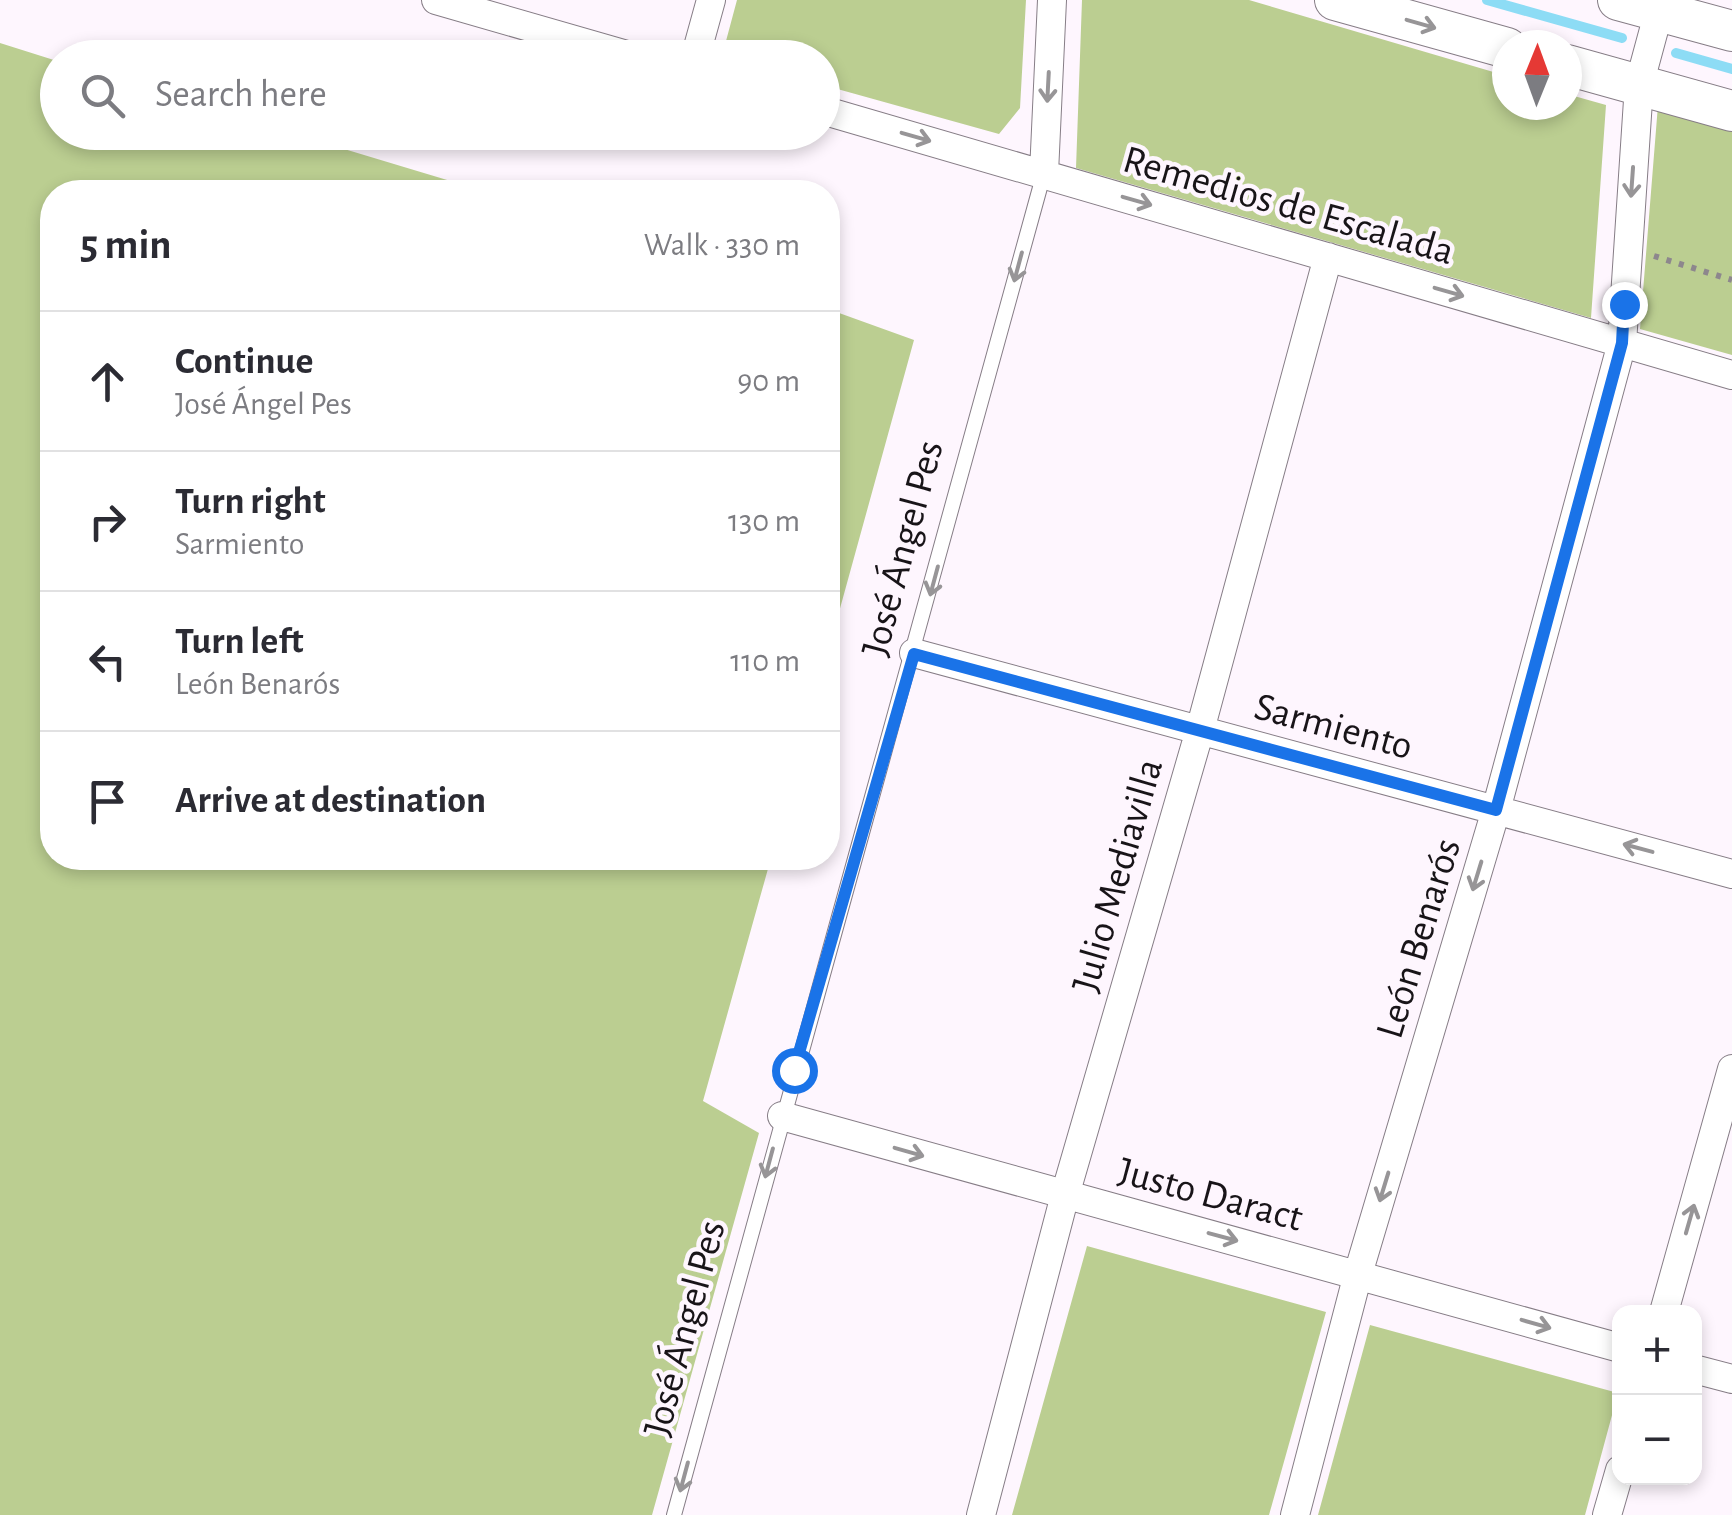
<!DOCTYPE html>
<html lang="en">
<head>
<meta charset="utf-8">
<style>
	body { margin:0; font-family:"Alegreya Sans",sans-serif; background:#f2f2f3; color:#2b2b33 }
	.controls { position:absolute; right:30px; bottom:30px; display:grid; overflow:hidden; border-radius:20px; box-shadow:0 5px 15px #0003 }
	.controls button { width:90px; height:90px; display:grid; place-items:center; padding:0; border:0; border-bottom:2px solid #e1e1e2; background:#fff; color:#2b2b33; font:50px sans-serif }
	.compass { position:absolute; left:1492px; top:30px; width:90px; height:90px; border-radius:50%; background:#fff; box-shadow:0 5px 15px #0003; rotate:1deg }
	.stop { position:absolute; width:30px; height:30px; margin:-22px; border:8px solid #1a73e8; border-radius:50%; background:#fff }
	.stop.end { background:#1a73e8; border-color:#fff; box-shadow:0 2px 10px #0008 }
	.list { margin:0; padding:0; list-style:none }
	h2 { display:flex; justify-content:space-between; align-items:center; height:130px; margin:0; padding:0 40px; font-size:42px }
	h2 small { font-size:32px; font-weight:400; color:#7c7c81 }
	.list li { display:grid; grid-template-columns:65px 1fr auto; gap:30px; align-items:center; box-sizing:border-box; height:140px; padding:0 40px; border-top:2px solid #e1e1e2 }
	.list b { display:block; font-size:38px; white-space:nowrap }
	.list p { margin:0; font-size:32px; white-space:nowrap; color:#7c7c81 }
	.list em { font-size:32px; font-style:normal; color:#7c7c81 }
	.icon { flex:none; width:55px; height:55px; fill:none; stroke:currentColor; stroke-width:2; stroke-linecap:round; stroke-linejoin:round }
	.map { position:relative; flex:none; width:1732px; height:1515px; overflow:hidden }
	.search { position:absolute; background:#fff; box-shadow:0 5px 15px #0003; left:40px; top:40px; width:800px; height:110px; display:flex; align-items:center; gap:25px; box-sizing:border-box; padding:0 35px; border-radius:55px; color:#7c7c81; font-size:38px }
	.panel { position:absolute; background:#fff; box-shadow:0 5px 15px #0003; left:40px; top:180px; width:800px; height:690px; border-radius:40px }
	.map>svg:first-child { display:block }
</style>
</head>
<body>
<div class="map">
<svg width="1732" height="1515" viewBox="0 0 1732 1515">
	<rect width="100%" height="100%" fill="#fef6fe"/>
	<!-- green -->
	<path fill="#bbce91" d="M 737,0 L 1026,0 L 1020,108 L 999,134 L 823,85 L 822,58 L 738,57 L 726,41 Z
		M 1082,0 L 1249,0 L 1507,76 L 1507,105 L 1567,105 L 1567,94 L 1606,105 L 1591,318 L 1076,168 Z
		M 0,43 L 57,61 L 58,132 L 291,133 L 487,192 L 52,192 L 52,858 L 771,858 L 703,1101 L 759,1133 L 652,1515 L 0,1515 Z
		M 1658,105 L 1732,126 L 1732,355 L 1640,329 Z
		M 828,309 L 914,340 L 828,652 Z
		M 1087,1246 L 1326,1312 L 1269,1515 L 1012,1515 Z
		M 1370,1325 L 1618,1393 L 1585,1515 L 1318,1515 Z"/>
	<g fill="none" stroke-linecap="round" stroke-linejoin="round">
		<!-- stream -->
		<path stroke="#8ddcf5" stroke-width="10" d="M 1487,0 L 1622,38
			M 1676,53 L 1732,69"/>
		<!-- lane casing -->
		<g stroke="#867d86" stroke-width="16">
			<path id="lane" d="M 674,1515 C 795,1067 923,621 1044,173"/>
		</g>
		<!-- street casing -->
		<g stroke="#867d86" stroke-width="30">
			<path id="street" d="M 436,0 L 637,58
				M 695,58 L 711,0
				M 822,110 L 1732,375
				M 1044,173 L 1052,0
				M 914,653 L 1732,874
				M 782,1116 L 1620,1348
				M 1664,1312 L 1732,1069
				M 1694,1369 L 1732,1379
				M 981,1515 L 1065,1195 L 1200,730 L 1328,257
				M 1295,1515 L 1358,1274 L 1496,810 L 1622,343 L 1639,85 L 1659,11
				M 1607,1515 L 1620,1470"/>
		</g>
		<!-- secondary casing -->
		<g stroke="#867d86" stroke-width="42">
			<path id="secondary" d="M 1335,0 L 1507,48
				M 1618,0 L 1732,31
				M 1567,65 L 1732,111"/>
		</g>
		<!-- path -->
		<path stroke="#8d878d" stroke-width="6" stroke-dasharray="5 8" stroke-linecap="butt" d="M 1654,256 L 1732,280"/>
		<!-- lane -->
		<use href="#lane" stroke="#fff" stroke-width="14"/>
		<!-- street -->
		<use href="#street" stroke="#fff" stroke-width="28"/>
		<!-- secondary -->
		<use href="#secondary" stroke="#fff" stroke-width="40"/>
	</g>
	<!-- one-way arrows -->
	<defs><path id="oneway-shaft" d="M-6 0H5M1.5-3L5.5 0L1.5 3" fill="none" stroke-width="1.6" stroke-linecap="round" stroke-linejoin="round" transform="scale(2.5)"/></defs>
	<g stroke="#979597">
		<use href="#oneway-shaft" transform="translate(1421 24) rotate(16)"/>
		<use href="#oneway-shaft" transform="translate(1048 87) rotate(93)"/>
		<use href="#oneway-shaft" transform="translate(916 137) rotate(16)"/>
		<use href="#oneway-shaft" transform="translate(1632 182) rotate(94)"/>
		<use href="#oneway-shaft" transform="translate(1137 201) rotate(16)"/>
		<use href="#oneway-shaft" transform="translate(1018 267) rotate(105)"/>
		<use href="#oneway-shaft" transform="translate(1449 292) rotate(16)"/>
		<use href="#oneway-shaft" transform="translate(934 581) rotate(105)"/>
		<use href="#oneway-shaft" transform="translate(1638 848) rotate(-165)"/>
		<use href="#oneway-shaft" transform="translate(1477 876) rotate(107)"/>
		<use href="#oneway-shaft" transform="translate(909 1152) rotate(16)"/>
		<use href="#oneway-shaft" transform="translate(769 1163) rotate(105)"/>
		<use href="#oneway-shaft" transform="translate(1384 1187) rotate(107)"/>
		<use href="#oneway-shaft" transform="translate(1690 1219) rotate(-74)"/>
		<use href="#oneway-shaft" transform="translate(1223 1237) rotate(15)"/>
		<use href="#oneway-shaft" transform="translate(1536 1324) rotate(16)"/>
		<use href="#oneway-shaft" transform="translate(684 1477) rotate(105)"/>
	</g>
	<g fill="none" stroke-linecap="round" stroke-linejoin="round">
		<!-- route -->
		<path stroke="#1a73e8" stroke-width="12" d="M 794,1070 L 914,654 L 1496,810 L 1622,343 L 1624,304"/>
	</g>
	<g text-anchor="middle" stroke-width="9" stroke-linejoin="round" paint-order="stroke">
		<!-- street labels -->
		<g font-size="40" fill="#181418" stroke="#fef6fe">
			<text transform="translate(1289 204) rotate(16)" y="14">Remedios de Escalada</text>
			<text transform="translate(901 548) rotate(-75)" y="14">José Ángel Pes</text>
			<text transform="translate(1334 725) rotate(15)" y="14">Sarmiento</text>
			<text transform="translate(1116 875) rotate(-74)" y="14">Julio Mediavilla</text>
			<text transform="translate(1417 938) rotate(-73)" y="14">León Benarós</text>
			<text transform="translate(1211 1193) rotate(15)" y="14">Justo Daract</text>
			<text transform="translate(683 1328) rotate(-75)" y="14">José Ángel Pes</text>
		</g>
	</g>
</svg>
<div class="controls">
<button>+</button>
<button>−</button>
</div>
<svg class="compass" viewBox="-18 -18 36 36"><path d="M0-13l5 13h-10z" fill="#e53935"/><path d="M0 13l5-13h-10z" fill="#7c7c81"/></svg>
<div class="stop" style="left:794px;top:1070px"></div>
<div class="stop end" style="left:1624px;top:304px"></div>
<div class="search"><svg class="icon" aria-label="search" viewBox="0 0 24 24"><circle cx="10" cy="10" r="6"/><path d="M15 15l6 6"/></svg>Search here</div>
<section class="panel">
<h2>5 min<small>Walk · 330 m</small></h2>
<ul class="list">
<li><svg class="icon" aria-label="ahead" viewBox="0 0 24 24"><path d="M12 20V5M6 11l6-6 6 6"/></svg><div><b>Continue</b><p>José Ángel Pes</p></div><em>90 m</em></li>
<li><svg class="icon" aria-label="right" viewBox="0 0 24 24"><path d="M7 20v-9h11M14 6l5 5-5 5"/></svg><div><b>Turn right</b><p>Sarmiento</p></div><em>130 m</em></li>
<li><svg class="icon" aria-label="left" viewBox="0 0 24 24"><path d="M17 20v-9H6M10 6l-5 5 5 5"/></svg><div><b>Turn left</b><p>León Benarós</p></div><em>110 m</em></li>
<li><svg class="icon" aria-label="arrive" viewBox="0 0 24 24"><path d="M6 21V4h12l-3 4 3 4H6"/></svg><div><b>Arrive at destination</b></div></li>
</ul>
</section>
</div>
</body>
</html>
